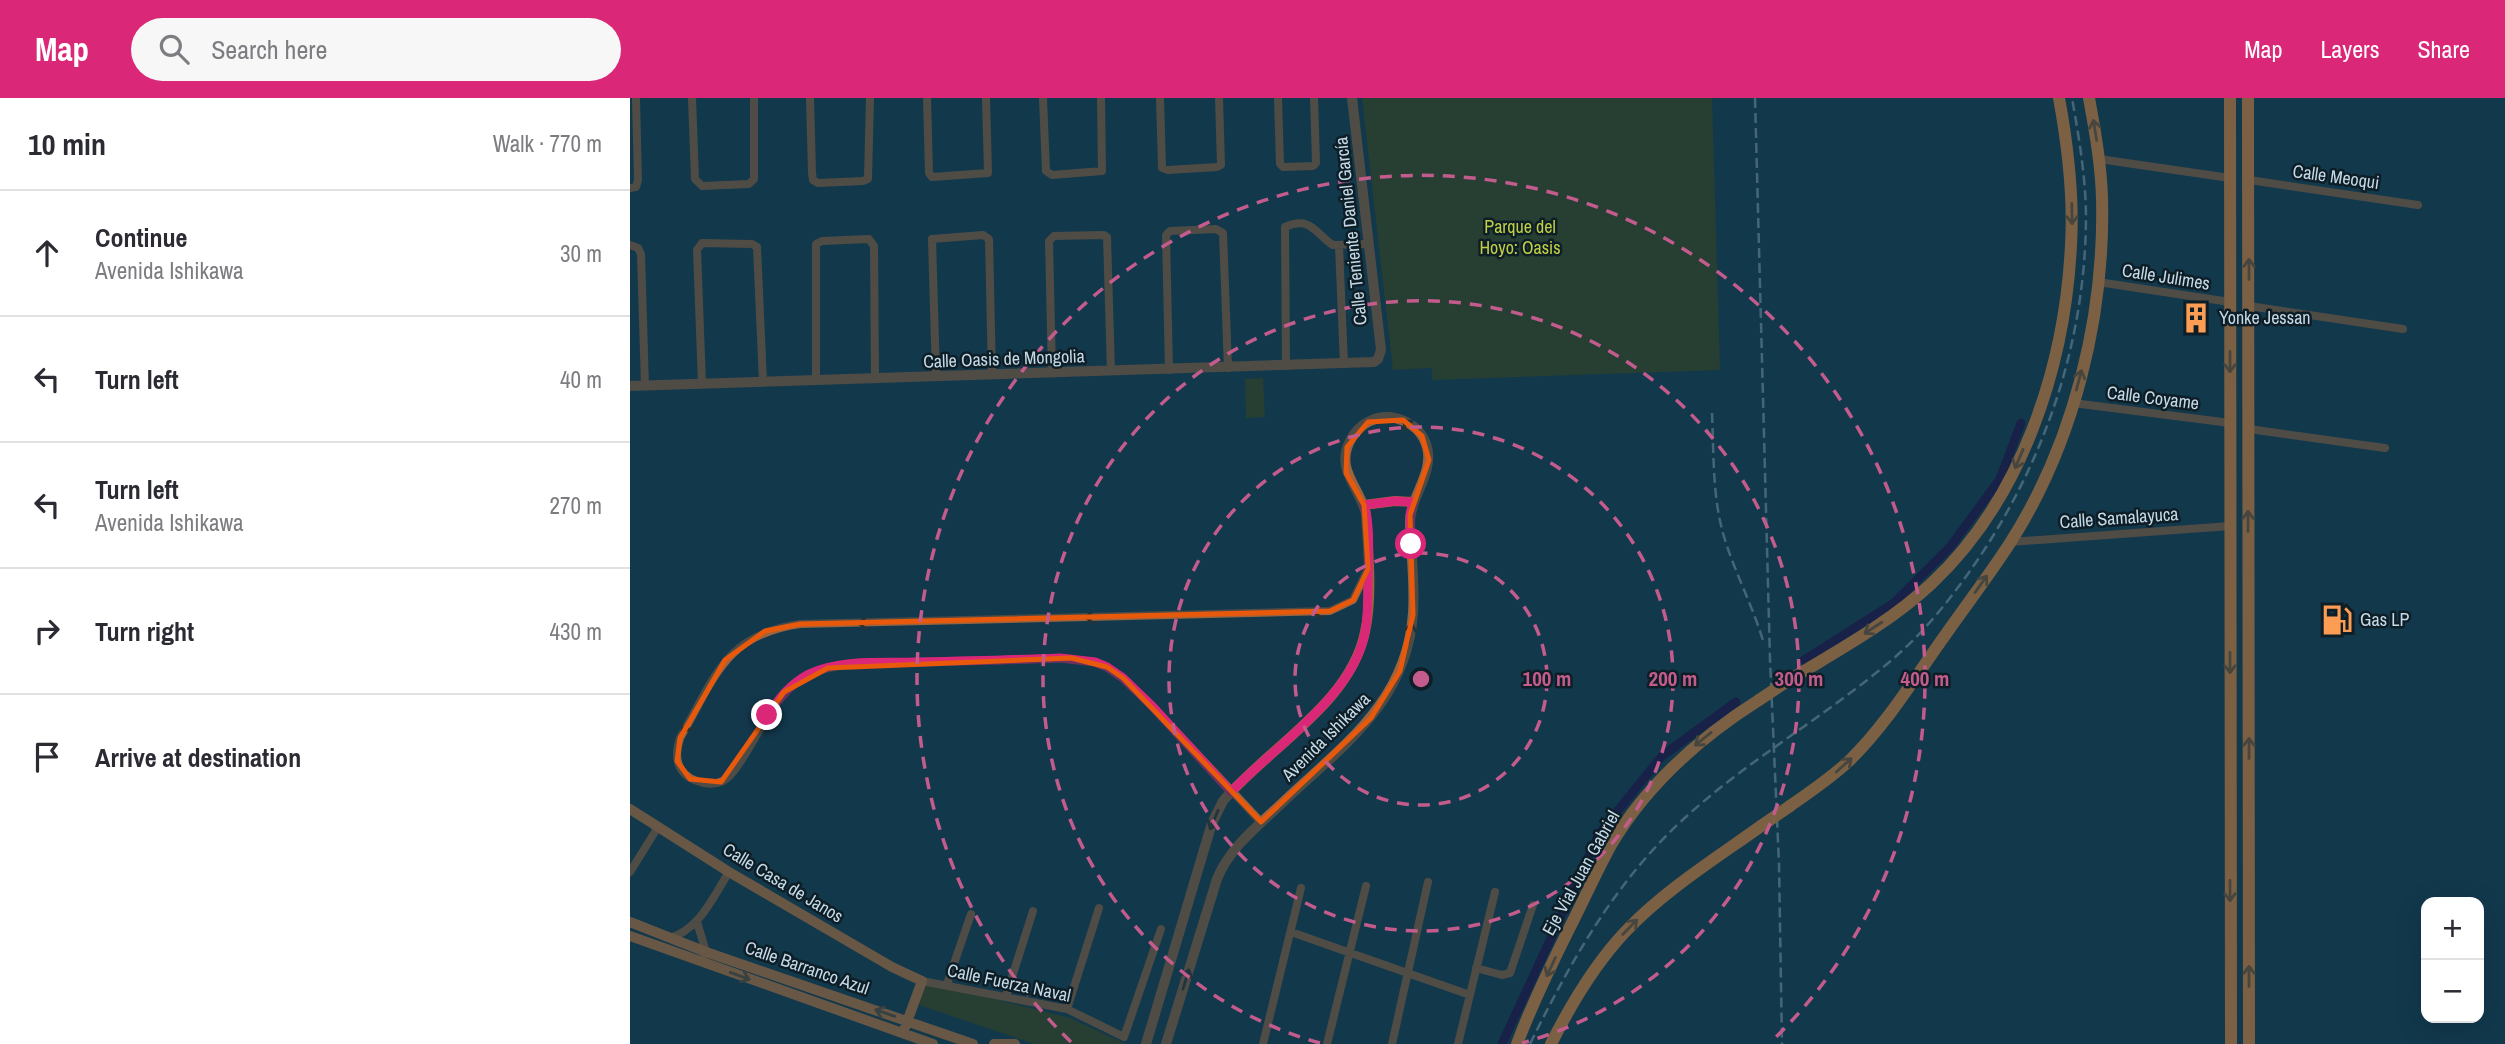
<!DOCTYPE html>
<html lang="en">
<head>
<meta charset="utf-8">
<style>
	body { margin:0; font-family:"Archivo Narrow",sans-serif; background:#f7f7f7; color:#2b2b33 }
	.controls { position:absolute; right:21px; bottom:21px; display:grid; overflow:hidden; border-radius:14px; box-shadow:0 7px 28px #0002 }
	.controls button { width:63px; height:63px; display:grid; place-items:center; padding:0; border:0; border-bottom:2px solid #e1e1e2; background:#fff; color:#2b2b33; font:35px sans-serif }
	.stop { position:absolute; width:21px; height:21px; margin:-16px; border:5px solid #db2777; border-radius:50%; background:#fff }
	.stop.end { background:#db2777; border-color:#fff; box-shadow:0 2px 7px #0008 }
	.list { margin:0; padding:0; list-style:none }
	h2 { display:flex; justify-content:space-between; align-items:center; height:91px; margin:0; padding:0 28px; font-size:30px }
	h2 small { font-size:23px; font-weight:400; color:#7c7c81 }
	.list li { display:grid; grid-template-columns:46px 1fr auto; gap:21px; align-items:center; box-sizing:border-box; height:126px; padding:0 28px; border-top:2px solid #e1e1e2 }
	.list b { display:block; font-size:26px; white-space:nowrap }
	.list p { margin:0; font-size:23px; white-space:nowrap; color:#7c7c81 }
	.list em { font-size:23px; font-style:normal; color:#7c7c81 }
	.icon { flex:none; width:38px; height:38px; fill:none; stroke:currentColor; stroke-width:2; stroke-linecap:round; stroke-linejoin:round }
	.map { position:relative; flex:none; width:1875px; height:946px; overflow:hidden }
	header { display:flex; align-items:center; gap:42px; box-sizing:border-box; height:98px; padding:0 35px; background:#db2777; color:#fff }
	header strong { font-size:33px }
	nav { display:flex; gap:38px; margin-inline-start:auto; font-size:24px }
	.search { width:490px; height:63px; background:#f7f7f7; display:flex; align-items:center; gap:18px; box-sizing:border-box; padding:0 24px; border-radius:38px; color:#7c7c81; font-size:26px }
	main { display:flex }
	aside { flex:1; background:#fff }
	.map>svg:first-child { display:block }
</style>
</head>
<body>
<header>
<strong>Map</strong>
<div class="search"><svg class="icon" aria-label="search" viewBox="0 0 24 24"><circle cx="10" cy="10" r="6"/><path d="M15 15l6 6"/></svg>Search here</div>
<nav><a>Map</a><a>Layers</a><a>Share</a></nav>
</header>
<main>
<aside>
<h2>10 min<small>Walk · 770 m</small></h2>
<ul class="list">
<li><svg class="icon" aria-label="ahead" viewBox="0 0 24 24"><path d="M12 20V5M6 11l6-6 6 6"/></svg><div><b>Continue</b><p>Avenida Ishikawa</p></div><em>30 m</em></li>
<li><svg class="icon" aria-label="left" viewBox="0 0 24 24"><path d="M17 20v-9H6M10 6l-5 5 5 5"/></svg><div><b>Turn left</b></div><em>40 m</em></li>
<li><svg class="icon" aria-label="left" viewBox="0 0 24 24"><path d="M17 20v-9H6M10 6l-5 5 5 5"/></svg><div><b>Turn left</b><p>Avenida Ishikawa</p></div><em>270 m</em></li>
<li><svg class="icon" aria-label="right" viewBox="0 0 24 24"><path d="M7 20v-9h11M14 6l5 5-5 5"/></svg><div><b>Turn right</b></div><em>430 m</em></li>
<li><svg class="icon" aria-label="arrive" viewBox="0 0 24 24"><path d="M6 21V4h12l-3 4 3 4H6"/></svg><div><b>Arrive at destination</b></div></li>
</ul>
</aside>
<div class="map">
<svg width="1875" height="946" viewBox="0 0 1875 946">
	<rect width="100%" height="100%" fill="#13384c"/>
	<!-- green -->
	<path fill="#404515" d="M 732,0 L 1082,0 L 1090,272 L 802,282 L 802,270 L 763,272 Z
		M 633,280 L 635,319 L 616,320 L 615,281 Z
		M 295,884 L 440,920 L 496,946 L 404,946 L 289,907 Z"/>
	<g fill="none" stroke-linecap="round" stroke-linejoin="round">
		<!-- canal -->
		<path stroke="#210644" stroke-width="9" d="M 1174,562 L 1264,505 L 1320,449 L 1370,381 L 1391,325
			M 872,946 L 969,736 L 1032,658 L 1106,604"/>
		<!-- minor -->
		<path stroke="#99643f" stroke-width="8" d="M 62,0 L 65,81 L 72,88 L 119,86 L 124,81 L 124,0
			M 180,0 L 182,75 L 183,82 L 188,85 L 233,83 L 238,81 L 240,0
			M 297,0 L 299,75 L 302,79 L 358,75 L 356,0
			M 413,0 L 416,73 L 422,77 L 472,73 L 471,0
			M 530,0 L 532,70 L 538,72 L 587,69 L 591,67 L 589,0
			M 648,0 L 650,66 L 653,69 L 683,68 L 686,65 L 684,0
			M 1469,61 L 1600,80
			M 1619,82 L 1788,107
			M 0,90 L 6,89 L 8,82 L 6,0
			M 0,147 L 8,150 L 11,156 L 15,288
			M 709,148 L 714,266
			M 1468,184 L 1600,204
			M 1619,208 L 1773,231
			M 656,268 L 655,129 C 682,117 686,137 703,147 L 738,146
			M 539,272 L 536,137 L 540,133 L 586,131 L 593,135 L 598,270
			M 422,275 L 419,143 L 424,138 L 474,137 L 477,139 L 481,273
			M 306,279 L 302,141 L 353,137 L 359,141 L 362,277
			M 186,282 L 186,146 L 192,143 L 239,141 L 244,148 L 245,281
			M 72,286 L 67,152 L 72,145 L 122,146 L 127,149 L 133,284
			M 1443,305 L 1600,325
			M 1619,331 L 1755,350
			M 1380,444 L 1600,428
			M 631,724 L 523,609 L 493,580 L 477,569 L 465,564 L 430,560 C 383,562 337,563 290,564 C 260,565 229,563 199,570 C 183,573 169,580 157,592 C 137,611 111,674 93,683 C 84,687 75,686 67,683 C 46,676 44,658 50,640 C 85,580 94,537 170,526 L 700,513 L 723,502 L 738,471
			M 0,774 L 28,729
			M 67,824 L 76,854 L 74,858
			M 661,834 L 840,897
			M 40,840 C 70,831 83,799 99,774
			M 846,870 L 872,877 L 880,875 L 903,807
			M 292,883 L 437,911 L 494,939 L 531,831
			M 317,886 L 341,816
			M 376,898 L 403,813
			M 437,911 L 469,810
			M 633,946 L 671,790
			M 697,946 L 736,788
			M 762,946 L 798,784
			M 828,946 L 865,794"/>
		<!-- tertiary -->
		<path stroke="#99643f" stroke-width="10" d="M 0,288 L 744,264 L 748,261 L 751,252 L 722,0
			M 734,407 L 765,403 L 783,404
			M 516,946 L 582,725 L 593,703 C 639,649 720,606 735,534 C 743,498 738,452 736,416 C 730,389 705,372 720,343 C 724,335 730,328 738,324 C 761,312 790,324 797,349 C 804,376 780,398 780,425 C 781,455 785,485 783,515 C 777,605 712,648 652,705 C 628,728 600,749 587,781 L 536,946"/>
		<!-- secondary -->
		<path stroke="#d17d3d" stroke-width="10" d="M 0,711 L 99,774 L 262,869 L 292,883 L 273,935
			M 0,824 L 76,854 L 343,946
			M 0,838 L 303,946
			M 364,946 L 385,946"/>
		<!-- primary -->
		<path stroke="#fc9038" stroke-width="12" d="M 1600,0 L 1601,946
			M 1618,0 L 1619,946
			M 1156,584 C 1205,554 1258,526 1301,486 C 1392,401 1435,269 1441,147 C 1444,97 1438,49 1429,0
			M 1160,708 C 1180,694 1201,680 1219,663 C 1257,626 1285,579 1316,536 C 1337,506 1360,476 1380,445 C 1444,345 1475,218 1472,100 C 1471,66 1465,33 1459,0
			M 887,946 C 902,906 921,867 940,829 C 954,802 966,774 981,747 C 1017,686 1069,640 1129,602
			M 921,946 C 941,906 965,866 995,834 C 1035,792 1085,761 1131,728"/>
		<!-- rail -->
		<path stroke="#849ead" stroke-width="2.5" stroke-dasharray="10 5" stroke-linecap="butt" d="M 1125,0 L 1140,562 L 1149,766 L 1152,946
			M 1082,315 C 1084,359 1082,403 1096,445 C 1107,479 1124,511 1134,546
			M 900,946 C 937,871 977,798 1036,738 C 1104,669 1191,623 1264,560 C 1293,535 1318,504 1340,473 C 1413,369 1455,248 1456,121 C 1456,80 1449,40 1442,0"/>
		<!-- primary-bridge -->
		<path stroke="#fc9038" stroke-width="12" d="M 1129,602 L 1156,584
			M 1131,728 L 1160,708"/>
	</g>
	<!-- one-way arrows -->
	<defs><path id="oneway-shaft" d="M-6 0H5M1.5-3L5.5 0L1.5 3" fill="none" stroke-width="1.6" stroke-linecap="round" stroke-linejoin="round" transform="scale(1.75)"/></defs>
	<g stroke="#855730">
		<use href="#oneway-shaft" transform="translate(1465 32) rotate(-99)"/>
		<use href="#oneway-shaft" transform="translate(1442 116) rotate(89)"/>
		<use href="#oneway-shaft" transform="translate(1619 171) rotate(-90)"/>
		<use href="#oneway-shaft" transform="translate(1600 264) rotate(90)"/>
		<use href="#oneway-shaft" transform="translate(1449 282) rotate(-75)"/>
		<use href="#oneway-shaft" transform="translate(1389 361) rotate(113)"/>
		<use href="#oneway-shaft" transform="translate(1618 423) rotate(-90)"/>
		<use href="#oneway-shaft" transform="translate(1351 486) rotate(-55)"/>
		<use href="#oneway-shaft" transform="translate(1243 530) rotate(147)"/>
		<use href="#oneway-shaft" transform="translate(1600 565) rotate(90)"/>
		<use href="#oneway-shaft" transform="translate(1073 641) rotate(141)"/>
		<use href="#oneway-shaft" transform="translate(1619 650) rotate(-90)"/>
		<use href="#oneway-shaft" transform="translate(1214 667) rotate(-42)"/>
		<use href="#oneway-shaft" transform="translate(1600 793) rotate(90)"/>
		<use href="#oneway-shaft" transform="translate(1000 829) rotate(-46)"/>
		<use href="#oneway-shaft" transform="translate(921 869) rotate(115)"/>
		<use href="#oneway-shaft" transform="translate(1619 878) rotate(-90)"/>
	</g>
	<g stroke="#31302d">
		<use href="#oneway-shaft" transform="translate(781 329) rotate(-142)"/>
		<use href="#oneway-shaft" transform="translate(692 513) rotate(175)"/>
		<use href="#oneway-shaft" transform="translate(465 519) rotate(179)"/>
		<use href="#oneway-shaft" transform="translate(238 525) rotate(179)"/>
		<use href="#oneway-shaft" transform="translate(780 535) rotate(-79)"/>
		<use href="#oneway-shaft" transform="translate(57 626) rotate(120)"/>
		<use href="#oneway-shaft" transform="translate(584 722) rotate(113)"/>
		<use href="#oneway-shaft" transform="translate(556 881) rotate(-73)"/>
	</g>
	<g stroke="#664931">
		<use href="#oneway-shaft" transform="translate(110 878) rotate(20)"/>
		<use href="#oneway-shaft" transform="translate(255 915) rotate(-161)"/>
	</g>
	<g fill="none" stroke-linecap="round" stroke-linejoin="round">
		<!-- route -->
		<path stroke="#db2777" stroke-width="9" d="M 137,617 C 149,601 160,586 179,576 C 210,561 251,565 285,564 C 333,563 381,562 430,560 L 465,564 L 477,569 L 493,580 L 523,609 L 601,694 C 642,651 715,603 732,546 C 739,525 737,503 738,482 C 738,458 741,429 734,407 L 765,403 L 783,404 L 780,417 L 781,446"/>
	</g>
	<!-- marked area -->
	<path d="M0 0H1875V946H0ZM 773,322 L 792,338 L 799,362 L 780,417 L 783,517 L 770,573 L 741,620 L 631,724 L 493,580 L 477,569 L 441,560 L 198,570 L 154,594 L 91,684 L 60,681 L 47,663 L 50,640 L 95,562 L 135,533 L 170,526 L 700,513 L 723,502 L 738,471 L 734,407 L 716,375 L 717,349 L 738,324 Z" fill="#13384c" fill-opacity=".55" fill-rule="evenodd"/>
	<path fill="none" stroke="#e8590c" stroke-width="5" stroke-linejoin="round" d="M 773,322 L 792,338 L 799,362 L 780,417 L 783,517 L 770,573 L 741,620 L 631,724 L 493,580 L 477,569 L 441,560 L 198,570 L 154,594 L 91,684 L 60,681 L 47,663 L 50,640 L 95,562 L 135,533 L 170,526 L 700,513 L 723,502 L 738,471 L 734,407 L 716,375 L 717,349 L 738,324 Z"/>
	<!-- distance rings -->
	<g fill="none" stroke="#c35c8c" stroke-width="3.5" stroke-dasharray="12 9">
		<circle cx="791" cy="581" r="126"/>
		<circle cx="791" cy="581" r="252"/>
		<path d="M690 945A378 378 0 1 1 892 945"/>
		<path d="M441 944A504 504 0 1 1 1141 944"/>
	</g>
	<!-- icons -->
	<defs>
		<g id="building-bare" transform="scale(2.415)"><path d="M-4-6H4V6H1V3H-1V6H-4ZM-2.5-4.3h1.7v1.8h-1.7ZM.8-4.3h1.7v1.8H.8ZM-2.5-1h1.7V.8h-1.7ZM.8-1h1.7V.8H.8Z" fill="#fd9d54" stroke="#0e1e27" stroke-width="2.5" paint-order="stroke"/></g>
		<g id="fuel-bare" transform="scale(2.415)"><path d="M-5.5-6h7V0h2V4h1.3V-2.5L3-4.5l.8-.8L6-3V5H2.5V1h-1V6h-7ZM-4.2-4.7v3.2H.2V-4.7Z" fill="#fd9d54" stroke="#0e1e27" stroke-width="2.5" paint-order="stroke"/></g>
	</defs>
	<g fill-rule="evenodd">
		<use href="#building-bare" x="1566" y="220"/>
		<use href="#fuel-bare" x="1707" y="522"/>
	</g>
	<g text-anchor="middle" stroke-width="5" stroke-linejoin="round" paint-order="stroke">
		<!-- street labels -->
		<g font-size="18" fill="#c5d9e6" stroke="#0e1e27">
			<text transform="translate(1706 79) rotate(8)" y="6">Calle Meoqui</text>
			<text transform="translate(721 133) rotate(-96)" y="6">Calle Teniente Daniel García</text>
			<text transform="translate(1536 179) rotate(9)" y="6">Calle Julimes</text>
			<text transform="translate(374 261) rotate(-2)" y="6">Calle Oasis de Mongolia</text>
			<text transform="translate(1523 300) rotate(7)" y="6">Calle Coyame</text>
			<text transform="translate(1489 420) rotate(-4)" y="6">Calle Samalayuca</text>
			<text transform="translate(696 639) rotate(-45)" y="6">Avenida Ishikawa</text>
			<text transform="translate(951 775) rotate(-61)" y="6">Eje Vial Juan Gabriel</text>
			<text transform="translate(153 785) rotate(31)" y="6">Calle Casa de Janos</text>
			<text transform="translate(177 870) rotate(19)" y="6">Calle Barranco Azul</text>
			<text transform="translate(379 885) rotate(12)" y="6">Calle Fuerza Naval</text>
		</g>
		<!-- park labels -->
		<g font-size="18" fill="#c0d044" stroke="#0e1e27">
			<text x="890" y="135">Parque del<tspan x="890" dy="21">Hoyo: Oasis</tspan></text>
		</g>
		<!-- poi labels -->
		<g font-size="18" fill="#c5d9e6" stroke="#0e1e27" text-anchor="start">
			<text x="1589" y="226">Yonke Jessan</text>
			<text x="1730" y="528">Gas LP</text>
		</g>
	</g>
	<circle cx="791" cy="581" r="10" fill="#c35c8c" stroke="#0e1e27" stroke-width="3.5"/>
	<g font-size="21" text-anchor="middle" font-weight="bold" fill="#c35c8c" stroke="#0e1e27" stroke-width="5" stroke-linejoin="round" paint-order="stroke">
		<text x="917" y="588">100 m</text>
		<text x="1043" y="588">200 m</text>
		<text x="1169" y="588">300 m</text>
		<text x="1295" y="588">400 m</text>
	</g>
</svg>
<div class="controls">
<button>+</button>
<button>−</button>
</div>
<div class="stop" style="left:781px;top:446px"></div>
<div class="stop end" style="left:137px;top:617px"></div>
</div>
</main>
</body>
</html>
